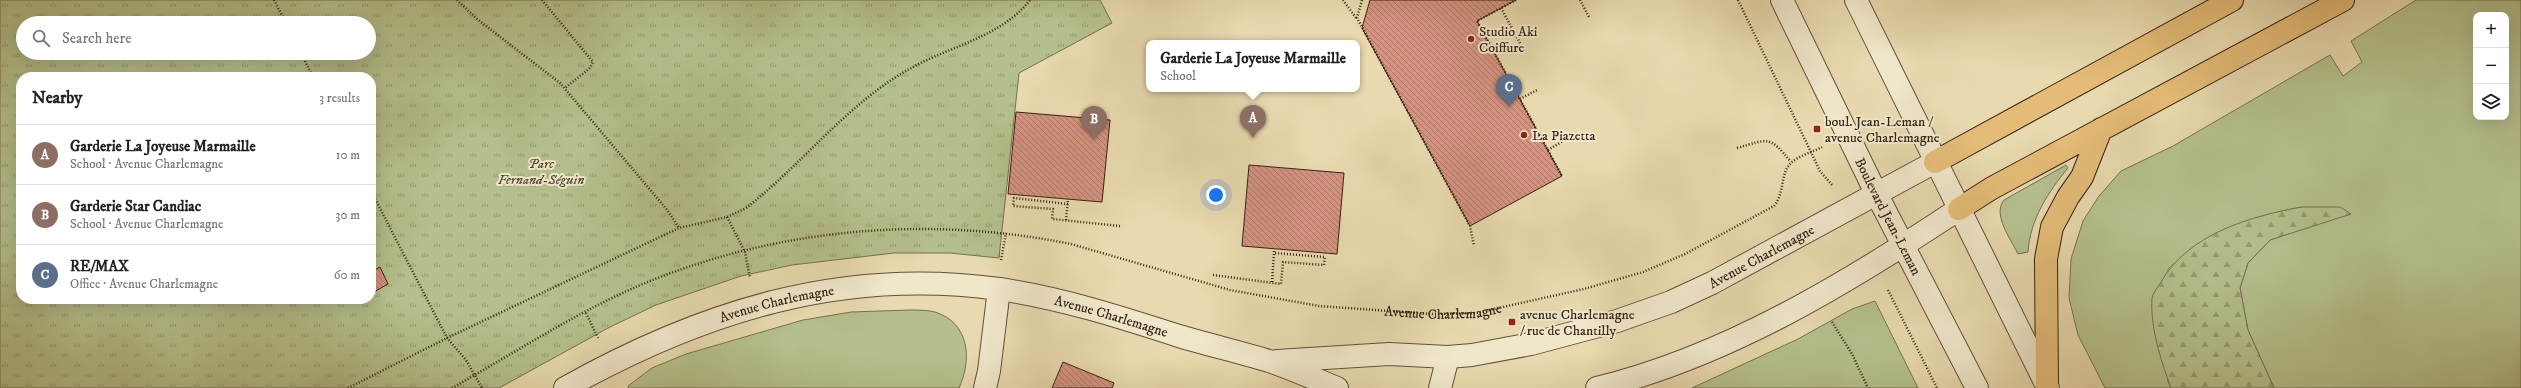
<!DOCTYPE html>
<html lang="en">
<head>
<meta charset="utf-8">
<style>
	body { margin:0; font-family:"IM FELL DW Pica",serif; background:#f2f2f2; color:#202124 }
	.controls { position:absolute; right:12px; top:12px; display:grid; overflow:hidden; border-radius:8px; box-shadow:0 4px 16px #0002 }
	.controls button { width:36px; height:36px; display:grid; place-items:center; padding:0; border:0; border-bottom:1px solid #e0e0e0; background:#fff; color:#202124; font:20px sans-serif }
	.you { position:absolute; left:1216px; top:195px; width:14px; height:14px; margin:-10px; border:3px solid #fff; border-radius:50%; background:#1a73e8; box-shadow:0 0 0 6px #1a73e833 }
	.badge { display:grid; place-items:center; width:26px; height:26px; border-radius:50%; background:#8f2418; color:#fff; font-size:13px; font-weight:700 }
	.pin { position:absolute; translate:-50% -33px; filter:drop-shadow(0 1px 2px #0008) }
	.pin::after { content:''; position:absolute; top:21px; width:14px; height:12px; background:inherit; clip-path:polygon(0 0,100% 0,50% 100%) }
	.popup { position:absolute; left:1146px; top:40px; width:214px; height:52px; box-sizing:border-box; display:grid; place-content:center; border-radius:8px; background:#fff; filter:drop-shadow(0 1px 3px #0005); font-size:13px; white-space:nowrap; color:#757577 }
	.popup b { font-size:15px; color:#202124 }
	.popup::after { content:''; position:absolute; left:50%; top:100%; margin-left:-8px; border:8px solid transparent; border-top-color:#fff }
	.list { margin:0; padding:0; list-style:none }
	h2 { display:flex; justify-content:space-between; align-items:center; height:52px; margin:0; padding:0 16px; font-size:17px }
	h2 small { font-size:13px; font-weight:400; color:#757577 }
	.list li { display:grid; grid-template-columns:26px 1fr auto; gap:12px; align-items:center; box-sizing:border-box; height:60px; padding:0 16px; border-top:1px solid #e0e0e0 }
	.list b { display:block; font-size:15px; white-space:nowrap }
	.list p { margin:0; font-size:13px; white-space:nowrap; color:#757577 }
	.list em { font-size:13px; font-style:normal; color:#757577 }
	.icon { flex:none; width:22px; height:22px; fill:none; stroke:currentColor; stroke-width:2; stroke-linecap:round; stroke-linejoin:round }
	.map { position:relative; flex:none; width:2521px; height:388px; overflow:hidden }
	.search { position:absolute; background:#fff; box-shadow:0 4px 16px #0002; left:16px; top:16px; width:360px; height:44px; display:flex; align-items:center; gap:10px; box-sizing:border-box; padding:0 14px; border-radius:22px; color:#757577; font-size:15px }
	.panel { position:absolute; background:#fff; box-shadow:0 4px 16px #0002; left:16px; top:72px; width:360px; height:232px; border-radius:16px }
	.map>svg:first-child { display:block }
</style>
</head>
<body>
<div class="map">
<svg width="2521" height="388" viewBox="0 0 2521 388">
	<defs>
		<pattern id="forest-firs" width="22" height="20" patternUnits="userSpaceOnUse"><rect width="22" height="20" fill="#b4c08c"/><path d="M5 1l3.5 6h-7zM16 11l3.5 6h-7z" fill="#939c71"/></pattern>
		<pattern id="park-tufts" width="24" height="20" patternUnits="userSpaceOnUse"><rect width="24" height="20" fill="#b4c08c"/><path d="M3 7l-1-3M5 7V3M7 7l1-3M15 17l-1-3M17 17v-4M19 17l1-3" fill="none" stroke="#939c71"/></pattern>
		<pattern id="building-back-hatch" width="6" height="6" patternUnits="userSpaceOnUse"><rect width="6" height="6" fill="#d49381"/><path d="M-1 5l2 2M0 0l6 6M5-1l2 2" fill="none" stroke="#ad7868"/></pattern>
	</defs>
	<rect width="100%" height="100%" fill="#e8d9ae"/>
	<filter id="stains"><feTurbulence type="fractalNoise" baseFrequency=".005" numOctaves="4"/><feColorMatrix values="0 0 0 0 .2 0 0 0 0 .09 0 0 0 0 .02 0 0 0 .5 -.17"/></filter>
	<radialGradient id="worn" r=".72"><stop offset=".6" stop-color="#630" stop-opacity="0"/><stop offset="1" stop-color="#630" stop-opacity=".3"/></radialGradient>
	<!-- grass -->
	<path fill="#b4c08c" stroke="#747150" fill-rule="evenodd" d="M 2416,0 L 2521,0 L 2521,388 L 2274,388 L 2248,330 L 2240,288 L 2248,263 L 2270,240 L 2304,228 L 2302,207 C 2248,217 2209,232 2168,269 L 2168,382 L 2171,388 L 2105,388 L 2078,335 L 2069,298 L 2071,259 L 2083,221 L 2099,196 L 2121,171 L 2173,146 L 2330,55 L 2343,76 L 2362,62 L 2351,41 ZM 2476,15 L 2506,15 L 2506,117 L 2476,117 Z
		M 2066,165 L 2068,168 C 2048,192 2030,220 2028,252 L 2018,254 C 2011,239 1992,215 2004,200 Z
		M 1875,301 L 1918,388 L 1692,388 L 1798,339 L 1852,309 Z
		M 910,310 C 917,310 927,310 935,312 C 970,323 972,360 959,388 L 629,388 L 628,386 L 652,368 L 686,354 L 803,320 L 851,312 Z"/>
	<!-- forest -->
	<path fill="url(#forest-firs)" stroke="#747150" d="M 2302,207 L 2340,207 L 2351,214 L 2270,240 L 2248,263 L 2240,288 L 2248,330 L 2274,388 L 2171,388 C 2161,361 2150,327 2152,298 C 2153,293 2158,287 2161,282 C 2188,234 2251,216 2302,207 Z"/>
	<!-- park -->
	<path fill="url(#park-tufts)" stroke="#747150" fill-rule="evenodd" d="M 0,0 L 1100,0 L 1112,23 L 1019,73 L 999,258 L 950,253 L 894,253 L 792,265 L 741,276 L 656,305 L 610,327 L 499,388 L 0,388 ZM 23,23 L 369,23 L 369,53 L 23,53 ZM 21,77 L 371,77 L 371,299 L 21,299 Z"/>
	<!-- building -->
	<path fill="url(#building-back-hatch)" stroke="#342214" d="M 1370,0 L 1516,0 L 1477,21 L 1562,176 L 1470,226 L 1362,28 Z
		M 1016,112 L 1110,120 L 1102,202 L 1008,194 Z
		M 1249,165 L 1344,173 L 1337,254 L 1242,246 Z
		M 380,267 L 388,284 L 372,293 L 371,272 Z
		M 1063,362 L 1114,383 L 1112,388 L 1052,388 Z"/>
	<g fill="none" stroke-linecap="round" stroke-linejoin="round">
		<!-- minor casing -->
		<g stroke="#61503a" stroke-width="24">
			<g id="minor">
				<path id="s2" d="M 1782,0 L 1876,193 L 1977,388"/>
				<path d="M 1856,0 L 2048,388"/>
				<path id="s3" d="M 1277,361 L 1389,354 L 1448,357 L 1472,355 L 1531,344 L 1617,321 L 1671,302 L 1712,283 L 1935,162"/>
				<path id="s4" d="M 565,388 C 701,312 841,267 999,289 C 1061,298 1120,317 1179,336 C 1209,345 1240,352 1269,361 C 1292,369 1315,379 1337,388"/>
				<path d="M 985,388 L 989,371 L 999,289"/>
				<path d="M 1440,388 L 1448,357"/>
				<path d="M 1597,388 C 1726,357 1849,282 1959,209"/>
			</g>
		</g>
		<!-- highway casing -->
		<g stroke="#342214" stroke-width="24">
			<path id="highway" d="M 1935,162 L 2232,0
				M 1959,209 L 1992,188 L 2343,0
				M 2047,387 L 2046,259 L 2052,227 L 2068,197 L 2082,177 L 2101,129"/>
		</g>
		<!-- path -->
		<g stroke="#342214" stroke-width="2.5" stroke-dasharray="1 2" stroke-linecap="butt">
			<path d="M 274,0 L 286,23"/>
			<path d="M 457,0 L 477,19 L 560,83 L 668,211 L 679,228"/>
			<path d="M 542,0 L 593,62 L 590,68 L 565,88"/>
			<path d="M 1343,0 L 1356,18"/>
			<path d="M 1362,0 L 1357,18 L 1470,226 L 1474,246"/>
			<path d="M 1516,0 L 1477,21 L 1562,176"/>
			<path d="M 1580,0 L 1589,17"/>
			<path d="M 1738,0 L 1820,171 L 1832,185"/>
			<path d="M 1501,8 L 1525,52"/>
			<path d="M 301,53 L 313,77"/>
			<path d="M 1520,99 L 1537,90"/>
			<path d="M 1737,148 C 1769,139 1769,135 1791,162"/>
			<path d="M 1548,150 L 1563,141"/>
			<path d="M 371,191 L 447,338 L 466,360 L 482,388"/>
			<path d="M 1068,204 L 1014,198 L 1013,206 L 1053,209 L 1052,219 L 1120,226"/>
			<path d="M 727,217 L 745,252 L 750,278"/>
			<path d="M 1066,220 L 1068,199"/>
			<path d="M 1001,260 L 1006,233"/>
			<path d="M 1213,275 L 1281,284 L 1283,262 L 1324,265 L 1325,257 L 1274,253 L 1274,249"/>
			<path d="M 1272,282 L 1274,253"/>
			<path d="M 1888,290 L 1937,388"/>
			<path d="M 586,313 L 598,338"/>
			<path d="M 1832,322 L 1852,354 L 1868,388"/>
			<path d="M 348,388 L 447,338 L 679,228 L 727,217 L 746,208 C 803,164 851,99 915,66 C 954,45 1002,36 1030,0"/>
			<path id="s1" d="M 452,388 C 518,351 584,307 655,279 C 787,227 932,216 1071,244 L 1230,290 L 1319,306 L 1432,314 L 1476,313 L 1584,289 L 1643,272 L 1685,254 L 1774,206 C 1785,193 1780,173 1791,163 C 1798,156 1813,152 1822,147"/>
		</g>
		<!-- minor -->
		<use href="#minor" stroke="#f0e6ca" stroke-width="22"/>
		<!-- highway -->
		<use href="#highway" stroke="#e4bc77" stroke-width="22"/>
	</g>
	<!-- markers -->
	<g fill="#8f2418" stroke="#f0e6ca" stroke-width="1.5">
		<circle cx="1471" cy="39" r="4"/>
		<rect x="1813" y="125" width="8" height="8" rx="2"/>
		<circle cx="1524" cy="135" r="4"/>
		<rect x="1508" y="318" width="8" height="8" rx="2"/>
	</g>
	<g text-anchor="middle" stroke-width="4" stroke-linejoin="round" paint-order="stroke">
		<!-- poi labels -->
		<g font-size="14" fill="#342214" stroke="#f0e6ca" text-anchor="start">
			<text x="1479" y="36">Studio Aki<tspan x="1479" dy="16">Coiffure</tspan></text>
			<text x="1825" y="126">boul. Jean-Leman /<tspan x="1825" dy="16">avenue Charlemagne</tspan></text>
			<text x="1532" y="140">La Piazetta</text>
			<text x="1520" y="319">avenue Charlemagne<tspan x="1520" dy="16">/ rue de Chantilly</tspan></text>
		</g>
		<!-- park labels -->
		<g font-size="14" font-style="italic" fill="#544a32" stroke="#f0e6ca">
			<text x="541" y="168">Parc<tspan x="541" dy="16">Fernand-Séguin</tspan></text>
		</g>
		<!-- street labels -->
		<g font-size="14" fill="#342214" stroke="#f0e6ca">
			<text dy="5" stroke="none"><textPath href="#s2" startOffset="241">Boulevard Jean-Leman</textPath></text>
			<text dy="5" stroke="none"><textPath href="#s3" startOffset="503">Avenue Charlemagne</textPath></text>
			<text dy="5" stroke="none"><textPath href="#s4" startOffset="229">Avenue Charlemagne</textPath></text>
			<text dy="5" stroke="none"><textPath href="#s1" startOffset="1034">Avenue Charlemagne</textPath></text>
			<text dy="5" stroke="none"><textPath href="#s4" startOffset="569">Avenue Charlemagne</textPath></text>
		</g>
	</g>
	<rect width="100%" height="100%" filter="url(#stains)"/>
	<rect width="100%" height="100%" fill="url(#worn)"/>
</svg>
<div class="controls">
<button>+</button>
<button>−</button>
<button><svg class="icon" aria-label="layers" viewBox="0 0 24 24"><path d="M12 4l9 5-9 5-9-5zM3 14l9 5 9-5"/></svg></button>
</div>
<div class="you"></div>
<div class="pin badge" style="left:1253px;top:138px;background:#8d6e63">A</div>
<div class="popup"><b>Garderie La Joyeuse Marmaille</b>School</div>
<div class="pin badge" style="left:1094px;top:139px;background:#8d6e63">B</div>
<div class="pin badge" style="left:1509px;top:107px;background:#5c6f8a">C</div>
<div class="search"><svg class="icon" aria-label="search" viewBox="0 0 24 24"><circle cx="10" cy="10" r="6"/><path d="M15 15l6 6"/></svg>Search here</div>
<section class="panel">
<h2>Nearby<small>3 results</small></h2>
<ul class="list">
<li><span class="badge" style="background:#8d6e63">A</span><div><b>Garderie La Joyeuse Marmaille</b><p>School · Avenue Charlemagne</p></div><em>10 m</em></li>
<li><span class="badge" style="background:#8d6e63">B</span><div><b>Garderie Star Candiac</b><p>School · Avenue Charlemagne</p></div><em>30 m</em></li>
<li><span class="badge" style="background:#5c6f8a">C</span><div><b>RE/MAX</b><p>Office · Avenue Charlemagne</p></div><em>60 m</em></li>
</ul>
</section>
</div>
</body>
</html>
